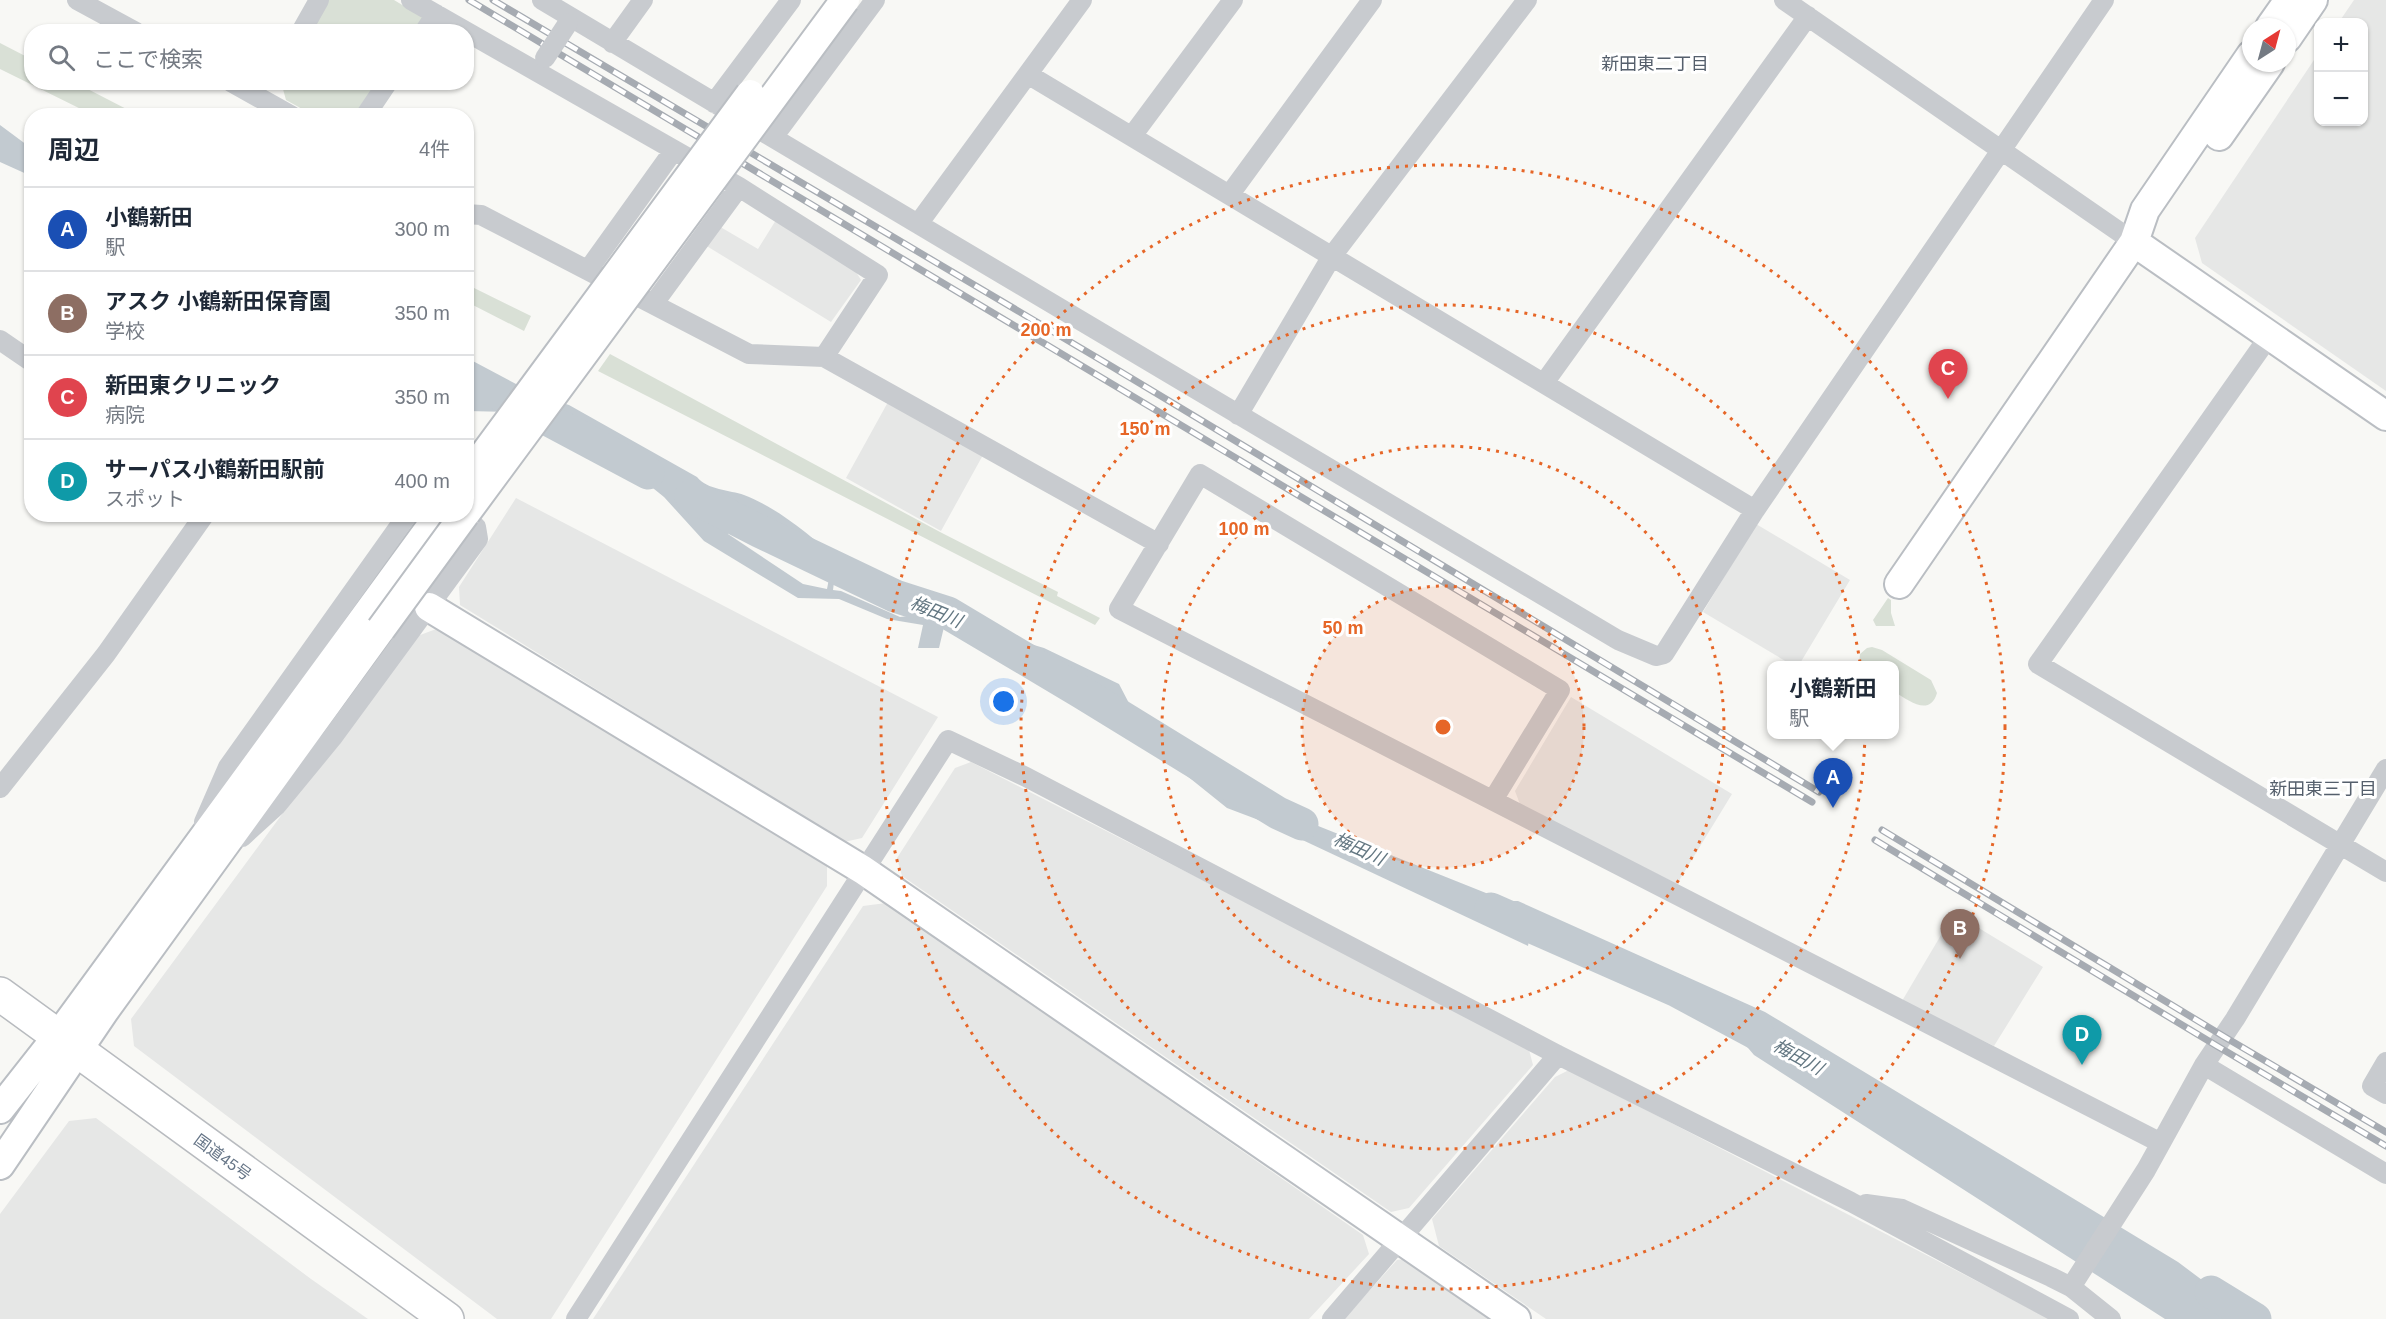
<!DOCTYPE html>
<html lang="ja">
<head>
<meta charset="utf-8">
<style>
	body { margin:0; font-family:Helvetica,"Noto Sans JP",sans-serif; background:#f2f2f3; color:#1f2937 }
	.controls { position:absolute; right:18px; top:18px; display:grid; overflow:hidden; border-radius:12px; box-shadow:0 2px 4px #0004 }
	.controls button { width:54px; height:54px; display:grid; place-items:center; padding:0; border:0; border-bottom:2px solid #e0e1e3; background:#fff; color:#1f2937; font:30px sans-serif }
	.compass { position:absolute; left:2242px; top:18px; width:54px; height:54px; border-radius:50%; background:#fff; box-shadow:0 2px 4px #0004; rotate:36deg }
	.you { position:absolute; left:1004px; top:702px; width:21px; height:21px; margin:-15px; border:4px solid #fff; border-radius:50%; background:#1a73e8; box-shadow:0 0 0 9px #1a73e833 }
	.badge { display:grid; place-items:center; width:39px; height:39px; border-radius:50%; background:#ea580c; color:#fff; font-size:20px; font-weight:700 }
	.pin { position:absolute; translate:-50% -50px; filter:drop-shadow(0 2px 3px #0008) }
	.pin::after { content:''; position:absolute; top:32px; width:21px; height:18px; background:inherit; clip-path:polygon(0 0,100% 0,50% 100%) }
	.popup { position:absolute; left:1767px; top:661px; width:132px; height:78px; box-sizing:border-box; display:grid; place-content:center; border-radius:12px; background:#fff; filter:drop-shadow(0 2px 4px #0005); font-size:20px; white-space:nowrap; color:#747a83 }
	.popup b { font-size:22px; color:#1f2937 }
	.popup::after { content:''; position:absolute; left:50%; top:100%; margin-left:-12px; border:12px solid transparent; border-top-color:#fff }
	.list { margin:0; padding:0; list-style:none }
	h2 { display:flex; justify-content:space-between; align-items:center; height:78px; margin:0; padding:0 24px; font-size:26px }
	h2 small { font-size:20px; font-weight:400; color:#747a83 }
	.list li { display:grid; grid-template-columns:39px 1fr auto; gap:18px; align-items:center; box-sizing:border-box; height:84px; padding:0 24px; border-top:2px solid #e0e1e3 }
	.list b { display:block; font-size:22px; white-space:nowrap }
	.list p { margin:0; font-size:20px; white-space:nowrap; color:#747a83 }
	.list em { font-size:20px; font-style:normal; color:#747a83 }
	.icon { flex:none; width:33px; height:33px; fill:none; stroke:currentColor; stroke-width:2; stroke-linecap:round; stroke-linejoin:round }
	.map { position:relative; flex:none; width:2386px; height:1319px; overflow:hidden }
	.search { position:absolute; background:#fff; box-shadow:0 2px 4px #0004; left:24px; top:24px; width:450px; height:66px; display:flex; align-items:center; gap:15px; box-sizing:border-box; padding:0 21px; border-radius:24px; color:#747a83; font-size:22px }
	.panel { position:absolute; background:#fff; box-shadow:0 2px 4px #0004; left:24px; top:108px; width:450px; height:414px; border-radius:24px }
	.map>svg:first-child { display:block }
</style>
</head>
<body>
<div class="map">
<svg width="2386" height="1319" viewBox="0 0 2386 1319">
	<rect width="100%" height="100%" fill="#f8f8f5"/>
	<!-- built -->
	<path fill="#e6e7e6" d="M 2354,0 L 2386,0 L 2386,391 L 2202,263 L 2195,238 L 2318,54 L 2318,122 L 2364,122 L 2364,22 L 2339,22 Z
		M 776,220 L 853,267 L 861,280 L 831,322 L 705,245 L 717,225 L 758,249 Z
		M 888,402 L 983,455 L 941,531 L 846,478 Z
		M 516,498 L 938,717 L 862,838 L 844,842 L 460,605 L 459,587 Z
		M 1756,524 L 1850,580 L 1799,665 L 1792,665 L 1703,612 Z
		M 439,628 L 827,862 L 827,886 L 551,1319 L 497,1319 L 134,1046 L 131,1019 L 412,638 Z
		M 1571,697 L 1732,794 L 1677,884 L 1521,807 L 1515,791 Z
		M 971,762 L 1528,1046 L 1533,1065 L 1409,1208 L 1391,1212 L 902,876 L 897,858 L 955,768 Z
		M 886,903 L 1363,1235 L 1369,1254 L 1309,1319 L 593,1319 L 863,906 Z
		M 1954,913 L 2043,967 L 1994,1046 L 1902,1001 Z
		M 1569,1070 L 2050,1319 L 1546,1319 L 1439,1246 L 1432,1219 L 1555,1077 Z
		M 96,1118 L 311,1279 L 368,1319 L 0,1319 L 0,1214 L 69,1121 Z
		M 1412,1258 L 1499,1319 L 1344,1319 L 1397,1260 Z"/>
	<!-- green -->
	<path fill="#d9e0d6" d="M 328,0 L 394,0 L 424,18 L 415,31 L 310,32 Z
		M 0,43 L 31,59 L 32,82 L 76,83 L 138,115 L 93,115 L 0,69 Z
		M 281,82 L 377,83 L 353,116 L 313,115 L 286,100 Z
		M 466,284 L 531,316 L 524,331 L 467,302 Z
		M 610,354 L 940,532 L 1058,592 L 1057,596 L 1100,618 L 1095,625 L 598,371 Z
		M 1888,598 L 1891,600 L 1891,613 L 1895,626 L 1876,626 L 1873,620 Z
		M 1872,647 L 1882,650 L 1931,680 L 1937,693 C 1930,717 1909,701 1895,692 L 1894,666 L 1859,665 L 1860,654 L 1867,648 Z"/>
	<!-- water -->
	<path fill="#c2cad0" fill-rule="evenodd" d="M 0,125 L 31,148 L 31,176 L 0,162 Z
		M 466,373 L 569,405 L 697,477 C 707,490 730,490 744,495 C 778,508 811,536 837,559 L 833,590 L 841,591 L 900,617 L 928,614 L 1044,648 L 1119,684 L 1145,734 L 1253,800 L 1506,901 L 1518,901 L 1765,1012 L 2178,1262 L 2254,1319 L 2165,1319 L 1754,1055 L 1704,996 L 1533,916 L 1528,946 L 1264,822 L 1227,808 L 1110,714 L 1073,676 L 1014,651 L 988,651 L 944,627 L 939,648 L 918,648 L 923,625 L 887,619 L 839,599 L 798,598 L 704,541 L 664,497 L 560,413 L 467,411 ZM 727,516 L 785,527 L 832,563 L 827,589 L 803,584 L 728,534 Z"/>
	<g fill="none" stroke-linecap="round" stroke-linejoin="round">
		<!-- river -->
		<path stroke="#c2cad0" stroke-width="33" d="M 466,376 L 648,473
			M 691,496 L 759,531 L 895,596 L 948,613 L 1081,692 L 1278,813 L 1302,824
			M 1491,909 L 1677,991 L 1759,1035
			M 2211,1292 L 2255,1319"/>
		<!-- secondary casing -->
		<g stroke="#babec3" stroke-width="32">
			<path id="secondary" d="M 2270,27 L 2289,0
				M 2287,38 L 2313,0
				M 2219,136 L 2270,63
				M 2134,242 L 2386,416
				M 1899,584 L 2134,242 L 2145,210 L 2251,55
				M 429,607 L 863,870 L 1516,1319
				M 0,1109 L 67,1024 L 440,514
				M 0,1165 L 105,1010 L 381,629"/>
		</g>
		<!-- highway casing -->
		<g stroke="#b8bbbf" stroke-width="36">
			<path id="highway" d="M 0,994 L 447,1319"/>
		</g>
		<!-- street -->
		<path stroke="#c8cbcf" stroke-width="20" d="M 77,0 L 136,32
			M 411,0 L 739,187 L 878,275 L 824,357
			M 542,0 L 918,224
			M 1082,0 L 918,224 L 1618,640 L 1656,656 L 1664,654 L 1755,510 L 2104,0
			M 1784,0 L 2134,242
			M 301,32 L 319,0
			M 424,32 L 436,14
			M 612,43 L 643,0
			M 1029,75 L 1755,510
			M 231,82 L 292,116
			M 714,103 L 791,0
			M 365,116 L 388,82
			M 774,136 L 875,0
			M 1132,136 L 1233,0
			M 1230,194 L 1372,0
			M 466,214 L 481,215 L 749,354 L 824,357 L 1159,544
			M 588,270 L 674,150
			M 654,303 L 739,187
			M 2270,335 L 2038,664 L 2386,872
			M 0,340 L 32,362
			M 1544,383 L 1808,16
			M 1238,415 L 1332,256 L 1527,0
			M 0,788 L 106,654 L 205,514
			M 1493,800 L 1560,690 L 1200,474 L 1119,609 C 1466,787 1814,964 2161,1143
			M 204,822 L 228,767 L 408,514
			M 242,837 L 277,805 L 332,738 L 478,539 L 476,527 L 459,514
			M 2386,1062 L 2372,1086 L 2386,1094
			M 2204,1065 L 2386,1174
			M 1866,1204 L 1902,1209 L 2051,1277 L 2071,1287 L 2111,1319
			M 2071,1287 L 2146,1170 L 2204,1065 L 2235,1019 L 2386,769
			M 576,1319 L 948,740 L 1026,777 L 1558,1055 L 1851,1202 L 2069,1319
			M 1332,1319 L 1558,1055"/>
		<!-- secondary -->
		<use href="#secondary" stroke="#fff" stroke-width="28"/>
		<!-- highway -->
		<use href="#highway" stroke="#fff" stroke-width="33"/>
		<!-- rail casing -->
		<g stroke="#a6abb2" stroke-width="7">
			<path id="rail" d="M 469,0 L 1812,802
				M 493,0 L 1111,366 L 1819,792
				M 1882,830 L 2223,1036 L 2386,1132
				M 1875,840 L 2217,1046 L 2386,1146"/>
		</g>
		<!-- rail -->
		<use href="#rail" stroke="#fff" stroke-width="4.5" stroke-dasharray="14" stroke-linecap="butt"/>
		<!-- secondary-bridge casing -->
		<g stroke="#babec3" stroke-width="32" stroke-linecap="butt">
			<path id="secondary-bridge" d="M 466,479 L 750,94
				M 466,513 L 845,0
				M 381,629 L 465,514"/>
		</g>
		<!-- street-bridge -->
		<path stroke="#c8cbcf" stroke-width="20" d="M 545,58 L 568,23"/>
		<!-- secondary-bridge -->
		<use href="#secondary-bridge" stroke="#fff" stroke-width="28"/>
	</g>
	<!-- distance rings -->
	<circle cx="1443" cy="727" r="141" fill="#e66627" fill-opacity=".12"/>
	<g fill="none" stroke="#e66627" stroke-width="3" stroke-dasharray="3 6">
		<circle cx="1443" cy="727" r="141"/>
		<circle cx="1443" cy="727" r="281"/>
		<circle cx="1443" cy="727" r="422"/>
		<circle cx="1443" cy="727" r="562"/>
	</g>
	<g text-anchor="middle" stroke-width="6" stroke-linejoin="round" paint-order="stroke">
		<!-- street labels -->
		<g font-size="16" fill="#667587" stroke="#fff">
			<text transform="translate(223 1157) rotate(36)" y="6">国道45号</text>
		</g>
		<!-- neighbourhood labels -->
		<g font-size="18" fill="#555f6c" stroke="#fff">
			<text x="1655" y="70">新田東二丁目</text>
			<text x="2323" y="795">新田東三丁目</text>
		</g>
		<!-- water labels -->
		<g font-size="18" font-style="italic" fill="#637782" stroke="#fff">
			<text transform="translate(936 612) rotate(22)" y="6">梅田川</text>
			<text transform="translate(1359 849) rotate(24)" y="6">梅田川</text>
			<text transform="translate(1798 1057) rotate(29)" y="6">梅田川</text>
		</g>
	</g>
	<circle cx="1443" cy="727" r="9" fill="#e66627" stroke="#fff" stroke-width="3"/>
	<g font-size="18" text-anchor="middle" font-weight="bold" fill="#e66627" stroke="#fff" stroke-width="6" stroke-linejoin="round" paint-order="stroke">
		<text x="1046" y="336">200 m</text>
		<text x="1145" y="435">150 m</text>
		<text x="1244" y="535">100 m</text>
		<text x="1343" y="634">50 m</text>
	</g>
</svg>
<div class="controls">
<button>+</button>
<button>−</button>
</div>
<svg class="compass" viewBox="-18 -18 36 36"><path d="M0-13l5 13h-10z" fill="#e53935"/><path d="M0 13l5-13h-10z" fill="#747a83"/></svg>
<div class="you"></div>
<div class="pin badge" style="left:1833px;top:808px;background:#1a4fb4">A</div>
<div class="popup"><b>小鶴新田</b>駅</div>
<div class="pin badge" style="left:1960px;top:959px;background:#8d6e63">B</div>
<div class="pin badge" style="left:1948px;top:399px;background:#e0444e">C</div>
<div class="pin badge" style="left:2082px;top:1065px;background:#0f9aa8">D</div>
<div class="search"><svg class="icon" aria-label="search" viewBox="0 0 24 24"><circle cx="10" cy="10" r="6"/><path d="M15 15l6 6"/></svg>ここで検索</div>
<section class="panel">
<h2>周辺<small>4件</small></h2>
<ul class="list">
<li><span class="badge" style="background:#1a4fb4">A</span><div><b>小鶴新田</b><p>駅</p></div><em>300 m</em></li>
<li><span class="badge" style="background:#8d6e63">B</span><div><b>アスク 小鶴新田保育園</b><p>学校</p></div><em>350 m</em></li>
<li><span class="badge" style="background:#e0444e">C</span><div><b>新田東クリニック</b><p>病院</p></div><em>350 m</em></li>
<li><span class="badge" style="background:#0f9aa8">D</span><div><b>サーパス小鶴新田駅前</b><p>スポット</p></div><em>400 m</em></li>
</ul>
</section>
</div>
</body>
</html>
